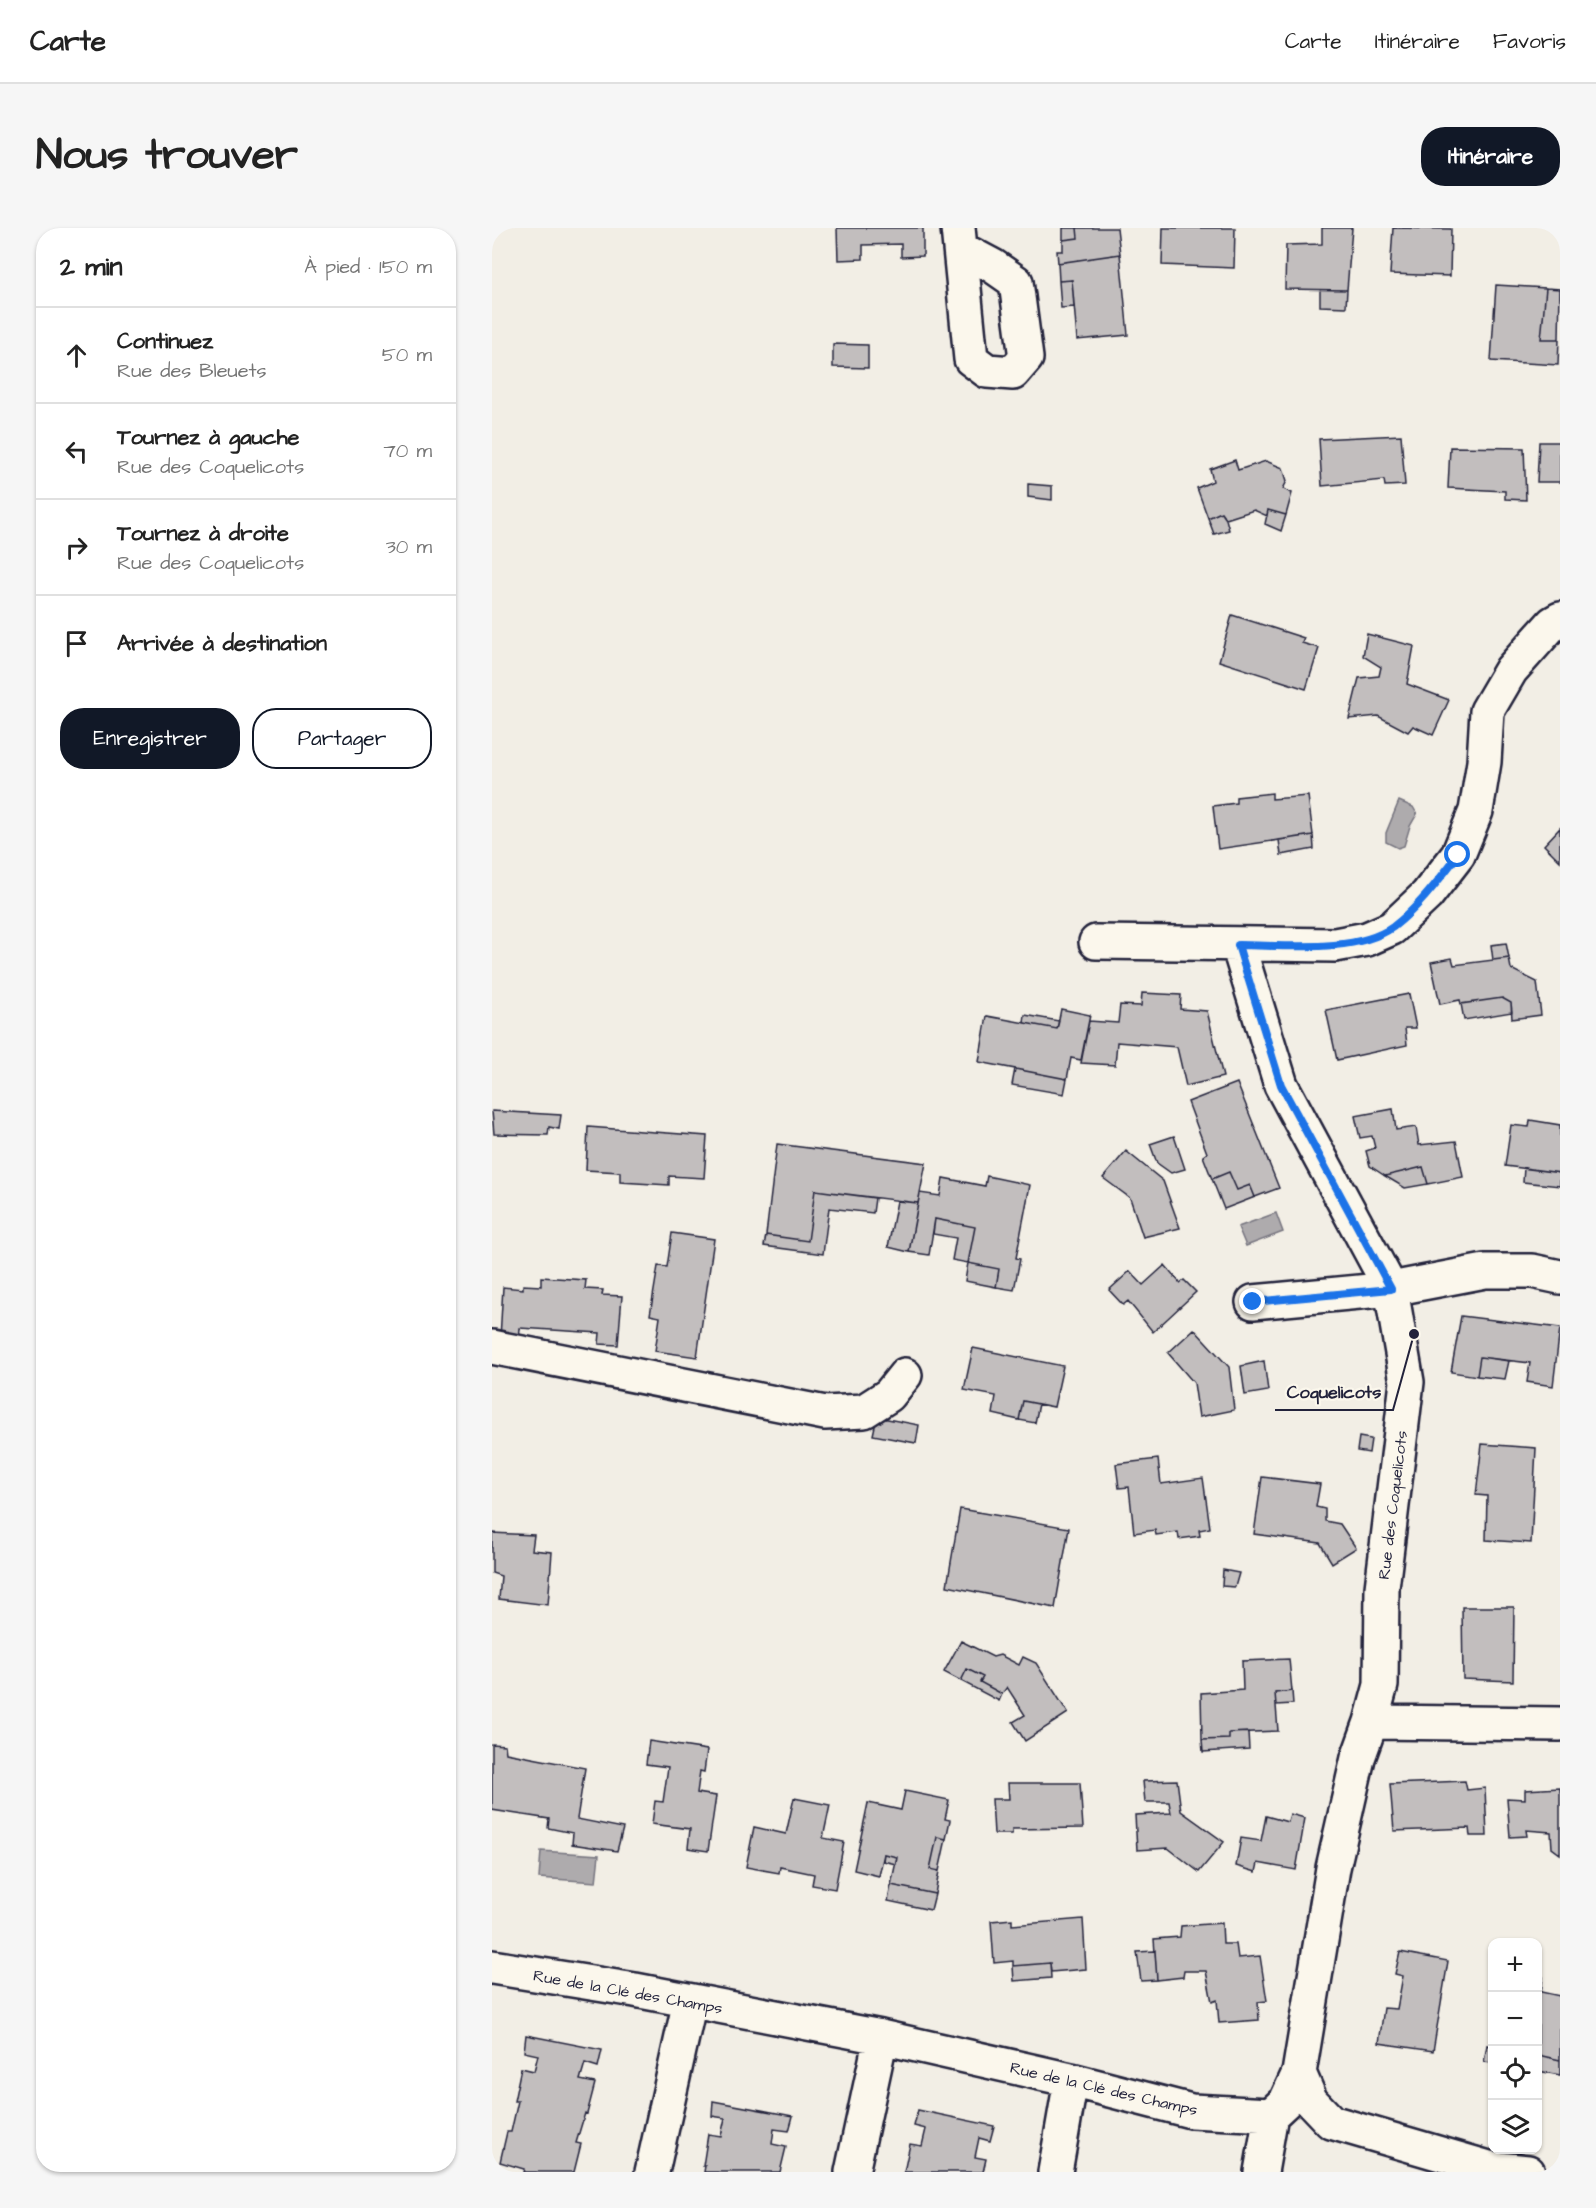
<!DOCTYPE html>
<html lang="fr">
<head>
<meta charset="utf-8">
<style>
	body { margin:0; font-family:"Architects Daughter",sans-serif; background:#f6f6f6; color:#222 }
	.controls { position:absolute; right:18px; bottom:18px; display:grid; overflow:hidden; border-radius:12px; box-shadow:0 2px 4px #0004 }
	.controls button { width:54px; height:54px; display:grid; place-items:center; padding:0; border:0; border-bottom:2px solid #e0e0e0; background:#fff; color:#222; font:30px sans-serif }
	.stop { position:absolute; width:18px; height:18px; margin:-14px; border:4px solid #1a73e8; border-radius:50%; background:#fff }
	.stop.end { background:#1a73e8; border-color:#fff; box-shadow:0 2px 6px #0008 }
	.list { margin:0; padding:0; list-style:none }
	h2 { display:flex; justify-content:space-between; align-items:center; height:78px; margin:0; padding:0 24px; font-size:26px }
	h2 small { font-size:20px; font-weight:400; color:#767676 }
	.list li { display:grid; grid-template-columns:39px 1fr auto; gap:18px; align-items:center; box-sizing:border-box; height:96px; padding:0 24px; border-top:2px solid #e0e0e0 }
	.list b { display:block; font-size:22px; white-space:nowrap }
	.list p { margin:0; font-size:20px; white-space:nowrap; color:#767676 }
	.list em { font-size:20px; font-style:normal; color:#767676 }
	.actions { display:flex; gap:12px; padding:18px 24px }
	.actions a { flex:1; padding:14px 0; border:2px solid #111827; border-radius:24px; text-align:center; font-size:21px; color:#111827 }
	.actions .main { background:#111827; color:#fff }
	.icon { flex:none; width:33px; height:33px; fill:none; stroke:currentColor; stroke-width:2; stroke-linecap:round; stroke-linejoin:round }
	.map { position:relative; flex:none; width:1068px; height:1944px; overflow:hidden; border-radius:24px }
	header { display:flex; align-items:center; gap:36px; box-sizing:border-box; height:84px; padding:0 30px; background:#fff; border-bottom:2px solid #e0e0e0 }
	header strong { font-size:28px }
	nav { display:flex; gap:33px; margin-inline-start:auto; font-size:21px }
	.intro { display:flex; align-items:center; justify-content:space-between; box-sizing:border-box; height:144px; padding:0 36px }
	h1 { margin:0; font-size:42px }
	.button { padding:15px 27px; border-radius:24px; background:#111827; color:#fff; font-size:21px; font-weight:700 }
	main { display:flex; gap:36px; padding:0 36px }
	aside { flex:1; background:#fff; border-radius:24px; box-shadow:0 2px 4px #0004 }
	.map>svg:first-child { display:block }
</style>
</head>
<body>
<header>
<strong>Carte</strong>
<nav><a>Carte</a><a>Itinéraire</a><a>Favoris</a></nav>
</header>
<div class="intro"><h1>Nous trouver</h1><a class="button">Itinéraire</a></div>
<main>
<aside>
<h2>2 min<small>À pied · 150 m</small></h2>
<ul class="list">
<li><svg class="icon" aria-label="ahead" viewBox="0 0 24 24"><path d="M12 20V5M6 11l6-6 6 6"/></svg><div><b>Continuez</b><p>Rue des Bleuets</p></div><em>50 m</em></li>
<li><svg class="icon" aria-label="left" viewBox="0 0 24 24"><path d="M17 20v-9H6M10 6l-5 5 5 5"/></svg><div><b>Tournez à gauche</b><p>Rue des Coquelicots</p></div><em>70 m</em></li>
<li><svg class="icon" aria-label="right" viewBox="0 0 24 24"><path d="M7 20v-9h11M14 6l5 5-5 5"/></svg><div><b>Tournez à droite</b><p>Rue des Coquelicots</p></div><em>30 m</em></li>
<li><svg class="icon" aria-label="arrive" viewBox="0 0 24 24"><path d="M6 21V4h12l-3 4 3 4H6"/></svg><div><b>Arrivée à destination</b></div></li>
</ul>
<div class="actions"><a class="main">Enregistrer</a><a>Partager</a></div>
</aside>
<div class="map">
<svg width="1068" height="1944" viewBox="0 0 1068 1944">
	<rect width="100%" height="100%" fill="#f2eee5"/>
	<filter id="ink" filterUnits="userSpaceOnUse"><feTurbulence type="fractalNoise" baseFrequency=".0167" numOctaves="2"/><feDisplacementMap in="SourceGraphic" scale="12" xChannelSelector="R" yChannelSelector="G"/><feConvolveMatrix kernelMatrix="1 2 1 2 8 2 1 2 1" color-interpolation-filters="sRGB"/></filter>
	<g filter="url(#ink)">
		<!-- water -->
		<path fill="#aeabad" stroke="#76747f" stroke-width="1.5" d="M 907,573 L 921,579 L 925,586 L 918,598 L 912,618 L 906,620 L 894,614 L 894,605 Z
			M 784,985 L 791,1004 L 754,1018 L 746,999 Z
			M 49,1623 L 107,1627 L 104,1654 L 47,1650 Z"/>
		<!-- building -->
		<path fill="#c2bebe" stroke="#22223b" stroke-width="1.5" d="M 345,0 L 431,0 L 431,28 L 409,29 L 409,16 L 371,17 L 371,31 L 346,32 Z
			M 571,0 L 585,0 L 586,10 L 571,12 Z
			M 585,0 L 625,0 L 628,26 L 566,35 L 565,23 L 571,23 L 571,12 L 586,10 Z
			M 671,0 L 743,0 L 742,40 L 670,37 Z
			M 830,0 L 860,0 L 855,62 L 793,61 L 794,17 L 830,16 Z
			M 901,0 L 959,1 L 958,48 L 898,46 Z
			M 628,26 L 636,107 L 585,112 L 580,52 L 567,53 L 566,35 Z
			M 580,52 L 582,79 L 569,80 L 567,53 Z
			M 1004,57 L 1054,60 L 1049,111 L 1067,111 L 1066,137 L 999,133 Z
			M 1054,60 L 1068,61 L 1067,111 L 1049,111 Z
			M 828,62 L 855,62 L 854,79 L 828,78 Z
			M 341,116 L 376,117 L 376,140 L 341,139 Z
			M 909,207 L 913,257 L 893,258 L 892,252 L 830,258 L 827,211 Z
			M 1047,214 L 1068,214 L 1068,254 L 1045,254 Z
			M 958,219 L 1032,220 L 1034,272 L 1013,271 L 1013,263 L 956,260 Z
			M 743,232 L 746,242 L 774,233 L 791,240 L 795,253 L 791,261 L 800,265 L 794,287 L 776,282 L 775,288 L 762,282 L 734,291 L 729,284 L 716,290 L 705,260 L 721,253 L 718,241 Z
			M 536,256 L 560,258 L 560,272 L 536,269 Z
			M 776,282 L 794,287 L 789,303 L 773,296 Z
			M 729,284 L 734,291 L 737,302 L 722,306 L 716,290 Z
			M 740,387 L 812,410 L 810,415 L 827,420 L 814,461 L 727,433 Z
			M 875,406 L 922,418 L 915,456 L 957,472 L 941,507 L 921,498 L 916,504 L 886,488 L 857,491 L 867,450 L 887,448 L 889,439 L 871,428 Z
			M 780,565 L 780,571 L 816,568 L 821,607 L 726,621 L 721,578 L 744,575 L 744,569 Z
			M 1068,600 L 1068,633 L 1052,617 Z
			M 821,607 L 822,621 L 789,627 L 787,612 Z
			M 1014,715 L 1017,730 L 1001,732 L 999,717 Z
			M 960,730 L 962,737 L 1017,730 L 1019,741 L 1045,754 L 1049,787 L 1020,791 L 1019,775 L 1010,770 L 969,776 L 968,772 L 948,776 L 939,734 Z
			M 650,765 L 689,767 L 688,781 L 715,783 L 731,849 L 694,858 L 685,819 L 625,814 L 623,837 L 589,835 L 597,793 L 626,795 L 628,777 L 649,778 Z
			M 917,766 L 924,800 L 913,800 L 915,817 L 845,832 L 834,782 Z
			M 1010,770 L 1019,775 L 1020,784 L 972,792 L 969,776 Z
			M 569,781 L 598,787 L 589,832 L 579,830 L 575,851 L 487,834 L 495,788 L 565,801 Z
			M 533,787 L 567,793 L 565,801 L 532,795 Z
			M 523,841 L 575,851 L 572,866 L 520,857 Z
			M 745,855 L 787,960 L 763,969 L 758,957 L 745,962 L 737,944 L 720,951 L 711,928 L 715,925 L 696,874 Z
			M 901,881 L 904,902 L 924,899 L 927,917 L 964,913 L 971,949 L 936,956 L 931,939 L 893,948 L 878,938 L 874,923 L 883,920 L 880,908 L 868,910 L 863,888 Z
			M 0,883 L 69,887 L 67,901 L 57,899 L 56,907 L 2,906 Z
			M 1038,892 L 1068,897 L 1068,945 L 1013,938 L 1019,897 L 1037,899 Z
			M 96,899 L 215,908 L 212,950 L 177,948 L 177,957 L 128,954 L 128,944 L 94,942 Z
			M 682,908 L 693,941 L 679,945 L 665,935 L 658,916 Z
			M 285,916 L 434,935 L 426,975 L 323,962 L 316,1013 L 274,1007 Z
			M 634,923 L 671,953 L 688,1000 L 651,1009 L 638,970 L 611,950 Z
			M 931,939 L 936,956 L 913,960 L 893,948 Z
			M 1032,940 L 1068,945 L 1068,958 L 1031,954 Z
			M 737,944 L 745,962 L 758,957 L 763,969 L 732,981 L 720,951 Z
			M 495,948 L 538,957 L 524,1030 L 528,1031 L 522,1062 L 504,1059 L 507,1041 L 476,1035 L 483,999 L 443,991 L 437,1027 L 417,1024 L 428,965 L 448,968 L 451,950 L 493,958 Z
			M 323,962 L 383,970 L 381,985 L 337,980 L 331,1026 L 272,1018 L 274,1007 L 316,1013 Z
			M 405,973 L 426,975 L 417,1024 L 396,1019 Z
			M 443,991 L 483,999 L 476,1035 L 460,1032 L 464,1010 L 441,1006 Z
			M 180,1005 L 222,1011 L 205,1129 L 163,1123 L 168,1089 L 158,1087 L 166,1038 L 175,1039 Z
			M 476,1035 L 507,1041 L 504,1059 L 473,1053 Z
			M 673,1037 L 688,1055 L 692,1052 L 704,1064 L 661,1104 L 636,1073 L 631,1077 L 617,1062 L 638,1043 L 651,1057 Z
			M 49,1049 L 94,1052 L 93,1061 L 111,1062 L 110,1067 L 130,1068 L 126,1117 L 107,1116 L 108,1105 L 28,1100 L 27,1111 L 8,1110 L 11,1059 L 31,1061 L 31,1057 L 49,1058 Z
			M 969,1088 L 1068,1100 L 1061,1158 L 1035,1154 L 1038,1135 L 988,1129 L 985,1148 L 959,1144 Z
			M 702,1101 L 737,1139 L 742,1182 L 707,1189 L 702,1155 L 676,1125 Z
			M 481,1120 L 571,1138 L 562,1179 L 531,1173 L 527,1192 L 501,1186 L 504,1168 L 472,1162 Z
			M 988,1129 L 1017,1133 L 1013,1151 L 985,1148 Z
			M 772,1133 L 776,1163 L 753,1167 L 749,1138 Z
			M 531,1173 L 547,1176 L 543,1195 L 527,1192 Z
			M 385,1189 L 427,1197 L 424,1215 L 381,1207 Z
			M 867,1209 L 879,1211 L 877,1225 L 865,1223 Z
			M 990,1216 L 1044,1220 L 1039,1315 L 994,1312 L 995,1268 L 984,1267 Z
			M 666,1231 L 669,1256 L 711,1250 L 718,1300 L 707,1302 L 708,1308 L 687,1311 L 686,1304 L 664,1307 L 663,1302 L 642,1305 L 637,1259 L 627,1260 L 624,1236 Z
			M 770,1249 L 828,1256 L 824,1279 L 833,1281 L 833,1293 L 848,1296 L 864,1320 L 840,1335 L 828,1315 L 762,1306 Z
			M 468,1281 L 577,1300 L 563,1380 L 455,1358 Z
			M 0,1305 L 42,1307 L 40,1322 L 60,1324 L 56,1377 L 7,1371 L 9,1348 L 0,1345 Z
			M 731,1342 L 747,1345 L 743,1359 L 730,1358 Z
			M 970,1379 L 1022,1379 L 1021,1453 L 971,1451 Z
			M 469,1413 L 501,1429 L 508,1427 L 527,1437 L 531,1429 L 544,1435 L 576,1485 L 533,1513 L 521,1494 L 533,1487 L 515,1459 L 510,1466 L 488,1454 L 491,1449 L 475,1441 L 469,1453 L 452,1444 Z
			M 797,1431 L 800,1463 L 783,1465 L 786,1503 L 737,1505 L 737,1511 L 710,1512 L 709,1465 L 751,1462 L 750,1433 Z
			M 475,1441 L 491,1449 L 488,1454 L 510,1466 L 507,1473 L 469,1453 Z
			M 800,1463 L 801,1476 L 784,1477 L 783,1465 Z
			M 756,1504 L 757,1521 L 711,1524 L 710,1512 L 737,1511 L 737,1505 Z
			M 157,1513 L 215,1522 L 212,1544 L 208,1543 L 205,1565 L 224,1568 L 216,1623 L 196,1620 L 198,1601 L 160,1596 L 163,1573 L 171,1574 L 176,1539 L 154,1536 Z
			M 0,1516 L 13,1517 L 14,1525 L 93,1540 L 85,1591 L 131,1600 L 125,1623 L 80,1616 L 81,1605 L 56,1600 L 57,1591 L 0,1582 Z
			M 685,1552 L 689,1583 L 732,1614 L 707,1644 L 676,1620 L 645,1622 L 643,1587 L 679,1585 L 677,1574 L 653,1574 L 651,1553 Z
			M 973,1553 L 975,1562 L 993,1560 L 995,1608 L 978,1608 L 977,1600 L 902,1603 L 898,1556 Z
			M 516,1555 L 588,1555 L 591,1600 L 520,1601 L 520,1606 L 502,1606 L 500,1571 L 517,1571 Z
			M 1068,1560 L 1068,1626 L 1060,1620 L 1059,1604 L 1034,1602 L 1035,1608 L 1018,1609 L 1015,1570 L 1033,1571 L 1033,1562 Z
			M 413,1563 L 457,1572 L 453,1591 L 458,1592 L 454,1611 L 445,1609 L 438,1641 L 447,1643 L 443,1666 L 399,1657 L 405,1629 L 392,1626 L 387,1648 L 362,1642 L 376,1575 L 409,1582 Z
			M 302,1570 L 338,1577 L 331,1610 L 352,1614 L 343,1661 L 320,1657 L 322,1646 L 288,1639 L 287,1645 L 254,1639 L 262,1599 L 294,1606 Z
			M 798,1586 L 813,1590 L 804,1642 L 766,1635 L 764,1644 L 744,1638 L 749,1610 L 769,1613 L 774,1588 L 796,1594 Z
			M 445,1609 L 454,1611 L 447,1643 L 438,1641 Z
			M 392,1626 L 405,1629 L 404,1636 L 391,1633 Z
			M 399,1657 L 443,1666 L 439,1682 L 396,1673 Z
			M 520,1691 L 520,1697 L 591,1691 L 594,1741 L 559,1744 L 558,1735 L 521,1738 L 521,1733 L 502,1735 L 499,1693 Z
			M 730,1695 L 731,1716 L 744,1716 L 746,1730 L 768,1728 L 775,1773 L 766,1774 L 767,1792 L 727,1795 L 725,1772 L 720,1774 L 714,1743 L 692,1743 L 691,1749 L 665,1752 L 662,1711 L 688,1709 L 689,1698 Z
			M 663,1723 L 665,1752 L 649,1753 L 645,1724 Z
			M 908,1724 L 956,1733 L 941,1823 L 887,1815 L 892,1780 L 905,1781 L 911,1748 L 903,1746 Z
			M 558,1735 L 559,1750 L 522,1753 L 521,1738 Z
			M 1046,1748 L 1051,1749 L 1049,1764 L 1068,1768 L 1068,1832 L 1046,1827 Z
			M 34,1807 L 110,1822 L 106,1839 L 93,1835 L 88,1852 L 103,1855 L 95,1886 L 93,1885 L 84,1915 L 89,1916 L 82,1944 L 31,1944 L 32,1941 L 8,1934 L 15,1904 L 19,1904 L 26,1873 L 22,1873 L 29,1840 L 42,1843 L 46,1827 L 32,1824 Z
			M 995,1817 L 1000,1818 L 1000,1835 L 992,1834 Z
			M 1046,1827 L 1068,1832 L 1068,1847 L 1046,1843 Z
			M 221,1873 L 301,1888 L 297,1903 L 282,1901 L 280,1916 L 294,1919 L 288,1944 L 212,1944 L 213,1938 L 211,1938 L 216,1906 L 229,1908 L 233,1890 L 220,1888 Z
			M 426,1882 L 502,1898 L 498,1913 L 487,1910 L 483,1929 L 494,1931 L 491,1944 L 412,1944 L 418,1916 L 430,1918 L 434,1901 L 422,1898 Z"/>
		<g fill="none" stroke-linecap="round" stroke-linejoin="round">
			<!-- minor casing -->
			<g stroke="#22223b" stroke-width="38">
				<path id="minor" d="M 466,0 L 479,131 L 495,143 L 521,145 L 534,130 L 524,54 L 501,38 L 469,21
					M 604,714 L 843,717 L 875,711 L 900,700 L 935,667 L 966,627 L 984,583 L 992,534 L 995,483 L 1019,442 L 1061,395 L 1068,391
					M 761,1074 L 899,1061 L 993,1043 L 1040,1043 L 1068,1049
					M 0,1119 L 333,1185 L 372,1183 L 397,1167 L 413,1147
					M 879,1494 L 1068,1496
					M 0,1739 L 143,1762 L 389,1809 L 579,1852 L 699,1883 L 779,1887 L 794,1873 L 807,1845 L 841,1640 L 866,1530 L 879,1494 L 889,1457 L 890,1360 L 915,1154 L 899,1061 L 789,857 L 746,717
					M 807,1845 L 819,1873 L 839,1894 L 997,1940 L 1036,1944
					M 160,1944 L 198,1773
					M 360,1944 L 389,1809
					M 563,1944 L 579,1852
					M 769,1944 L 779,1887"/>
			</g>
			<!-- minor -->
			<use href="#minor" stroke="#fbf7ec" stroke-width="33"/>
		</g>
	</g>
	<g fill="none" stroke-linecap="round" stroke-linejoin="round" filter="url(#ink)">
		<!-- route -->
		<path stroke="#1a73e8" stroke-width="8" d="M 761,1074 L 899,1061 L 789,857 L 746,717 C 791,717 863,726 901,699 C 927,679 946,653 966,627"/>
	</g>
	<g text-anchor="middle" stroke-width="4.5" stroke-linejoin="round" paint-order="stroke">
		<!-- street labels -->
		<g font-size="16" fill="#22223b" stroke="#fbf7ec">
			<text transform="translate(900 1277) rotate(-83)" y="6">Rue des Coquelicots</text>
			<text transform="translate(136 1763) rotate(10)" y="6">Rue de la Clé des Champs</text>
			<text transform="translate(612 1860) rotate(13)" y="6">Rue de la Clé des Champs</text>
		</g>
	</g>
	<!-- callouts -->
	<path fill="none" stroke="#22223b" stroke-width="2" d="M922 1106L901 1182H783"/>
	<circle fill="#22223b" stroke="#fbf7ec" stroke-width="2" cx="922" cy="1106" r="6"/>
	<g font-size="18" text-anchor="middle" font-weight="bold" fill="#22223b" stroke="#fbf7ec" stroke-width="4.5" stroke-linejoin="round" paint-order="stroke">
		<text x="842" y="1170">Coquelicots</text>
	</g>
</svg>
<div class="controls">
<button>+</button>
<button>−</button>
<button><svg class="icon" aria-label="locate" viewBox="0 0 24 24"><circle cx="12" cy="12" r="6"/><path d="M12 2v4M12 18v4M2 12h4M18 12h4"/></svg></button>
<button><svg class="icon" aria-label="layers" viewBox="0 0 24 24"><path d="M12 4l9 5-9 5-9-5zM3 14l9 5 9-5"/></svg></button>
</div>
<div class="stop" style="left:966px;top:627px"></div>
<div class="stop end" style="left:761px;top:1074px"></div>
</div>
</main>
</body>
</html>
